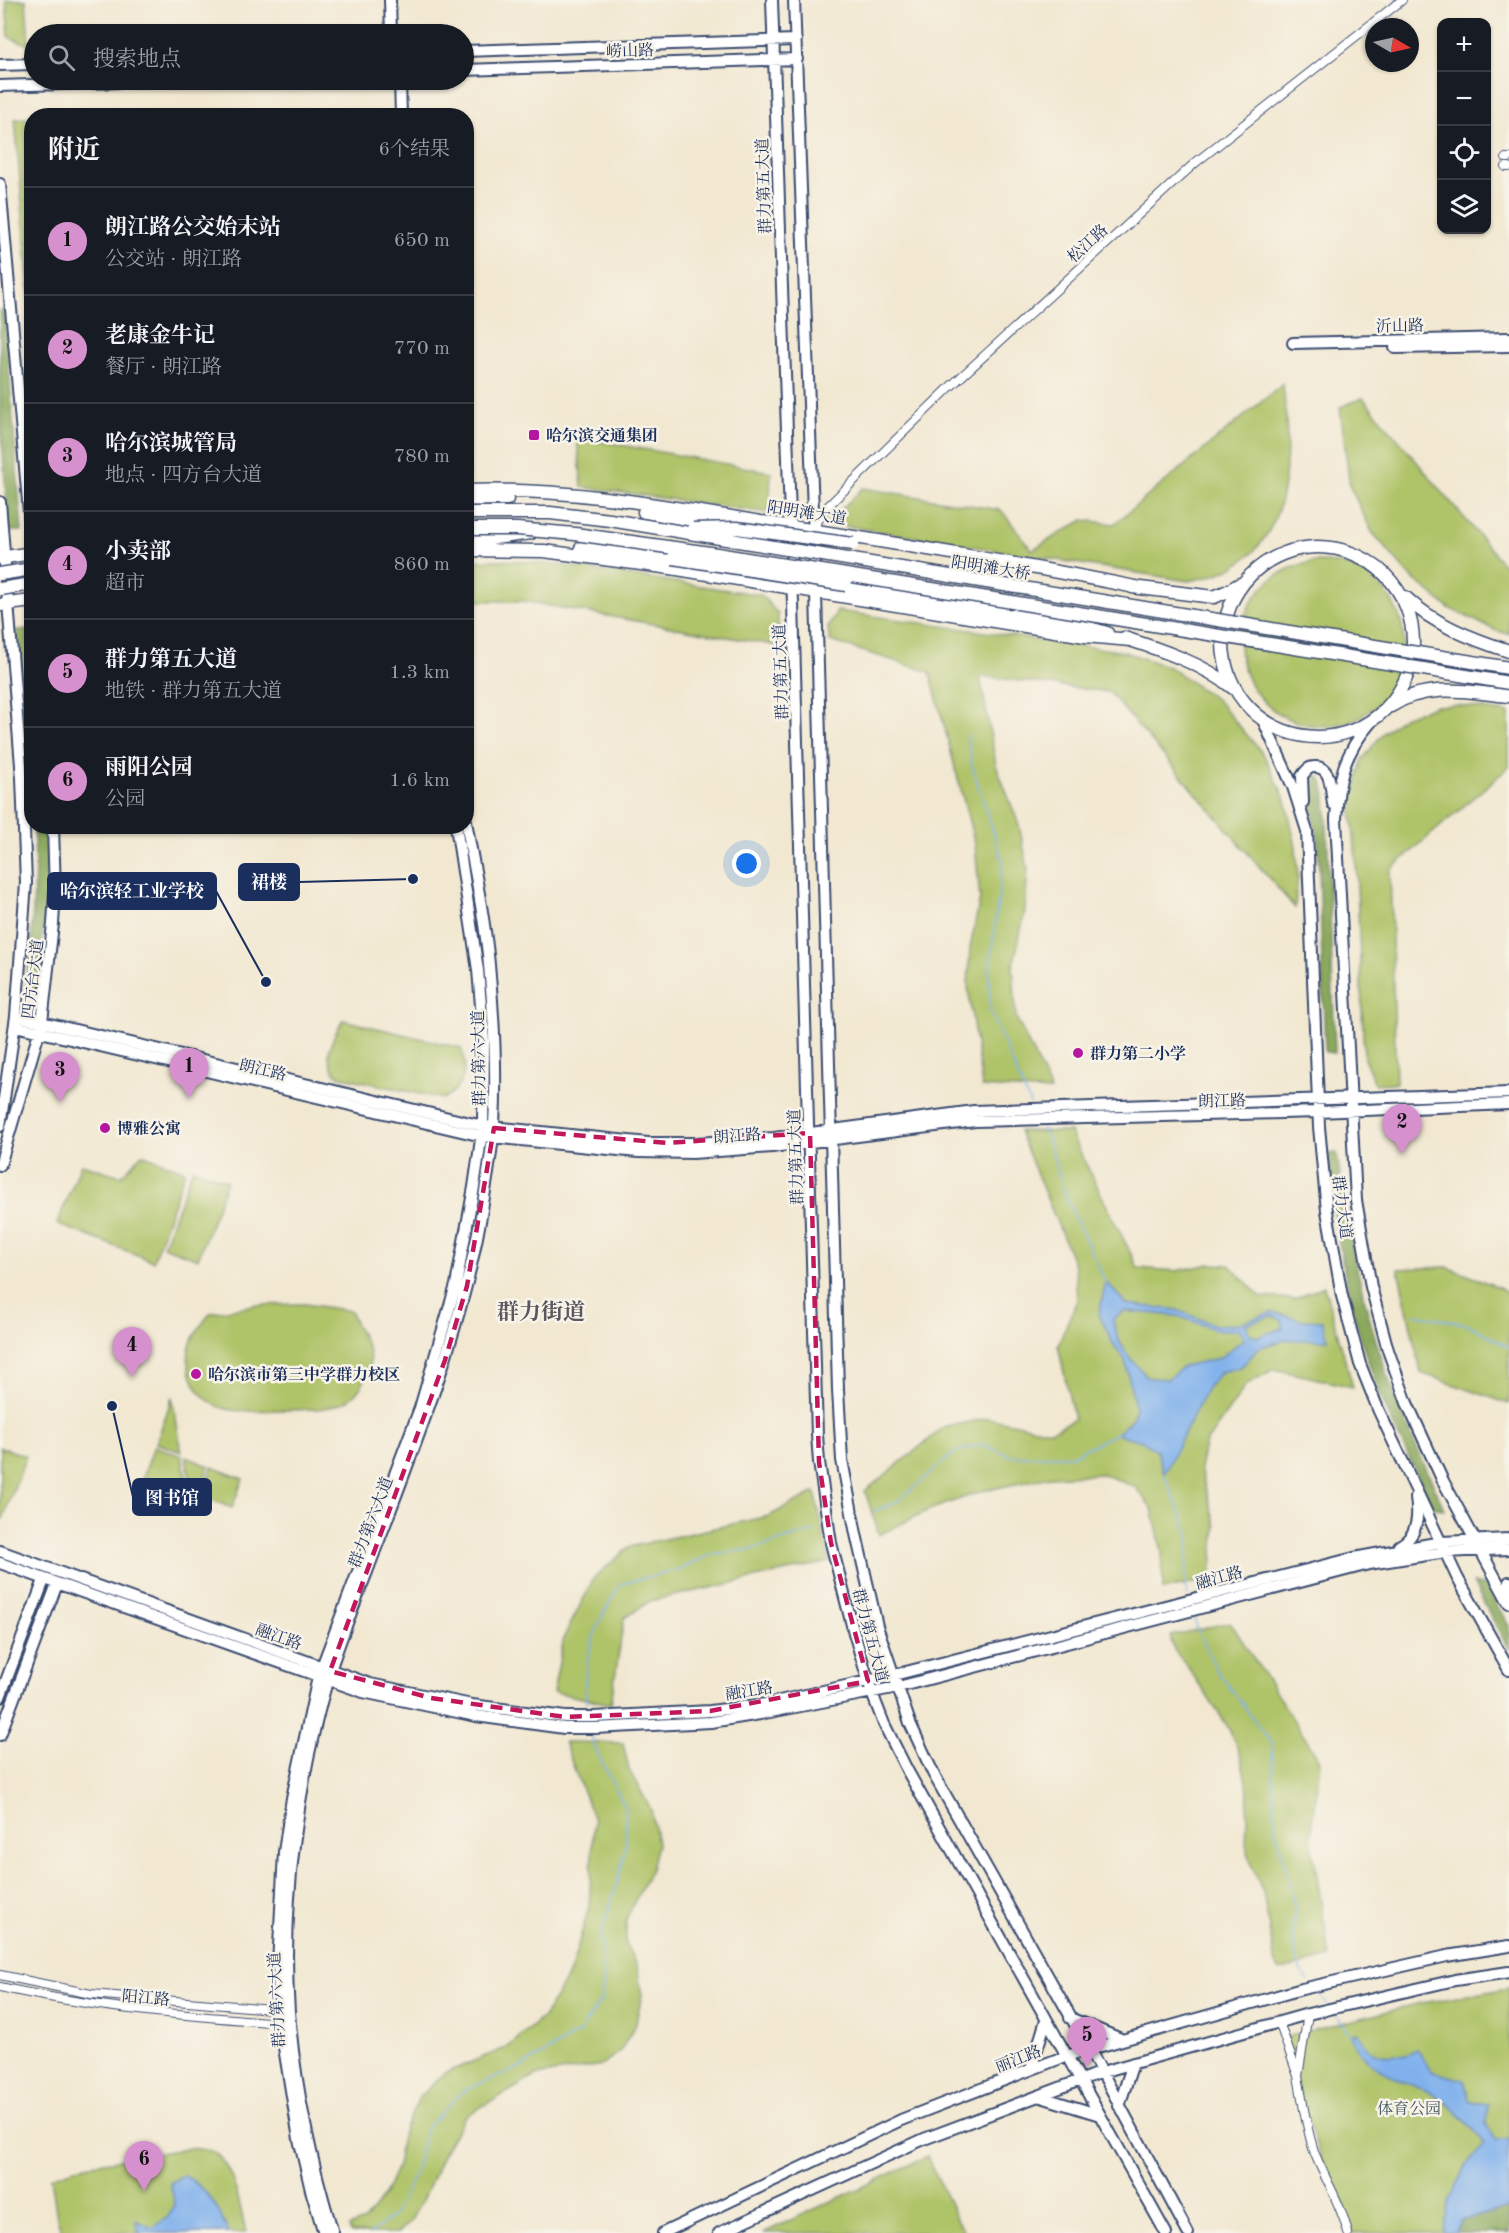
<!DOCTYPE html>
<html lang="zh">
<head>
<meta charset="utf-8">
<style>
	body { margin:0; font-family:"Old Standard TT","Noto Serif SC",serif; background:#20242c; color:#f1f3f6 }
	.controls { position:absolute; right:18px; top:18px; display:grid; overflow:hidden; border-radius:12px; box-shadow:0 2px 4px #0004 }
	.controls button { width:54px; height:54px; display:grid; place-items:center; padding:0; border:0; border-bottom:2px solid #363941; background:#171b24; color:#f1f3f6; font:30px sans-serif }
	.compass { position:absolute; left:1365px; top:18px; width:54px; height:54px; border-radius:50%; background:#171b24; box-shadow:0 2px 4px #0004; rotate:99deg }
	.you { position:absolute; left:747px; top:864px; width:21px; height:21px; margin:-15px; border:4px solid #fff; border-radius:50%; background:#1a73e8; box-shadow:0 0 0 9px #1a73e833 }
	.badge { display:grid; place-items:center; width:39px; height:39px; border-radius:50%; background:#d690ce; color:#111; font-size:20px; font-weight:700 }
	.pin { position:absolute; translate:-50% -50px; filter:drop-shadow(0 2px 3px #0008) }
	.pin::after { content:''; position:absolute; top:32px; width:21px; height:18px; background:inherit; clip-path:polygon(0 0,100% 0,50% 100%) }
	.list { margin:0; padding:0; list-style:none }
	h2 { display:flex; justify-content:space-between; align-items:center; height:78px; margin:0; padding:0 24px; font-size:26px }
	h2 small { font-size:20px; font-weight:400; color:#9ea1a6 }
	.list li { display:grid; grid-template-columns:39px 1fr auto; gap:18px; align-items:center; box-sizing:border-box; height:108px; padding:0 24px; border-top:2px solid #363941 }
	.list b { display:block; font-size:22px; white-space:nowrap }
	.list p { margin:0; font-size:20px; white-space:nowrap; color:#9ea1a6 }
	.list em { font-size:20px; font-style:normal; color:#9ea1a6 }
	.icon { flex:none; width:33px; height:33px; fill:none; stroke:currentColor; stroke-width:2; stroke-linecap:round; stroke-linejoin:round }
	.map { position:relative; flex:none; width:1509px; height:2233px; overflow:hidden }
	.search { position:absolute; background:#171b24; box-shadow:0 2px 4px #0004; left:24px; top:24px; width:450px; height:66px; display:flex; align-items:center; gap:15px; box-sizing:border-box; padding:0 21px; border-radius:33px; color:#9ea1a6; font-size:22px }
	.panel { position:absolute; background:#171b24; box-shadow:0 2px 4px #0004; left:24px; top:108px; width:450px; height:726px; border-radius:24px }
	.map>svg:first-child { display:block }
</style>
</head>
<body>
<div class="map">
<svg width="1509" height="2233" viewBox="0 0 1509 2233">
	<rect width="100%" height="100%" fill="#f7f3e8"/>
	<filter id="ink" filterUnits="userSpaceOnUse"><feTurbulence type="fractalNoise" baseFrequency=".0167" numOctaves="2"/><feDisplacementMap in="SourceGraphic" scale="12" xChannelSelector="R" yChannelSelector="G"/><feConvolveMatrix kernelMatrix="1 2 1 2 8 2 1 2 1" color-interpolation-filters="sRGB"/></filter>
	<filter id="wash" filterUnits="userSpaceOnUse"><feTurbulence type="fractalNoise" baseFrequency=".008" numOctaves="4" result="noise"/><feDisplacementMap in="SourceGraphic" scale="24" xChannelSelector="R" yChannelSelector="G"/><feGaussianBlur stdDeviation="1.35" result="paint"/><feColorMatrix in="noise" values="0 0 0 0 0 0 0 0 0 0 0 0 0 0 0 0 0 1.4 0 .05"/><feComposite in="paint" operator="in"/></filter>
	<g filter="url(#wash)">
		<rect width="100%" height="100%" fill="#f2e8d1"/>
		<!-- green -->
		<path fill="#afc367" stroke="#657962" stroke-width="1.5" d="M 6,0 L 26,0 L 29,45 L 9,37 Z
			M 31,118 L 32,118 L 31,315 L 15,119 Z
			M 1283,384 C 1290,450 1296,544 1220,573 C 1210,577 1199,579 1188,581 L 827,523 L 863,488 L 1001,510 L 1032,550 L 1083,520 L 1114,524 Z
			M 1363,398 L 1509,571 L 1509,634 L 1497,631 L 1449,608 L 1410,576 L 1372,532 L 1350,487 L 1340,407 Z
			M 577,437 L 771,472 L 769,513 L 582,487 Z
			M 500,560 L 555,564 L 761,595 L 778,614 L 779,646 L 522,601 L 467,601 L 467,561 Z
			M1240 644a82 82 0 1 1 164 0a82 82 0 1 1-164 0Z
			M 837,611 L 1125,652 L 1169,667 L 1217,700 L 1264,755 L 1286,801 L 1296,847 L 1298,875 L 1295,908 L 1109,692 L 980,676 L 996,765 L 1019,825 L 1028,869 L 1025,911 L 1013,967 L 1016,1017 L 1051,1091 L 982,1087 L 968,987 L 970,948 L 980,899 L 975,844 L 930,672 L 830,641 L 828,628 Z
			M 1457,705 L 1509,713 L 1509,767 L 1390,870 L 1396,1083 L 1375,1084 L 1364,1058 L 1356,860 L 1351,804 L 1362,760 L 1382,734 L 1403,717 L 1435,706 Z
			M 343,1020 L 461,1048 C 469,1070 464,1087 443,1099 L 338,1076 C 320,1056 332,1040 343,1020 Z
			M 1019,1131 L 1070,1132 L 1138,1268 L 1176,1271 L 1211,1264 L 1229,1265 L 1261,1297 L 1295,1299 L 1324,1286 L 1353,1387 L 1274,1369 L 1247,1384 L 1205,1444 L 1200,1469 L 1216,1526 L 1211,1579 L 1163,1590 L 1162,1552 L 1152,1508 L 1135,1487 L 1103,1474 L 1050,1477 L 982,1491 L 929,1510 L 879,1535 L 865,1491 L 943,1428 L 987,1418 L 1051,1431 L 1074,1419 L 1058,1345 L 1077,1300 L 1075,1266 Z
			M 142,1154 L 185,1171 L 153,1261 L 57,1224 L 81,1164 L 121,1176 Z
			M 193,1168 L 227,1181 L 198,1259 L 163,1246 Z
			M 1447,1267 L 1501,1288 L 1509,1296 L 1509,1404 L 1421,1373 L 1398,1269 Z
			M 305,1304 L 351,1311 C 354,1328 371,1343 370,1361 C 370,1374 359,1394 348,1400 C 327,1412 304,1409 281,1410 C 263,1410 243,1413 226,1409 C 198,1403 180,1367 192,1340 C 196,1331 204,1322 210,1313 L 255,1305 Z
			M 172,1398 L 182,1452 L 156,1443 Z
			M 154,1446 L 182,1456 L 186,1476 L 198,1496 L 143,1477 Z
			M 0,1447 L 26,1456 L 2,1521 L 0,1520 Z
			M 186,1457 L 209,1466 L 199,1491 L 189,1474 Z
			M 212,1467 L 243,1479 L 232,1508 L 201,1496 Z
			M 815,1492 L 829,1562 L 650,1601 L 624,1618 L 611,1704 L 553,1692 L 564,1637 L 594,1578 L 629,1547 L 769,1516 Z
			M 1230,1622 L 1320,1761 L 1311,1839 L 1330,1957 L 1279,1971 L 1274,1958 L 1263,1892 L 1252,1867 L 1246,1844 L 1248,1791 L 1241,1757 L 1228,1727 L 1187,1666 L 1174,1650 L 1170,1636 Z
			M 564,1742 L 623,1743 L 629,1770 L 651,1809 L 657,1844 L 651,1869 L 626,1919 L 626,1944 L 637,1967 L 642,1995 L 635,2027 L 620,2051 L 602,2065 L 536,2076 L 465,2116 L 442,2155 L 428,2189 L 410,2222 L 398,2233 L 351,2233 L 349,2227 L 364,2221 L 383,2197 L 397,2166 L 402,2134 L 420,2096 L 445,2073 L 508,2047 L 545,2015 L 571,1970 L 589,1907 L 594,1820 Z
			M 1509,1988 L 1509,2233 L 1351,2233 L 1346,2213 L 1316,2146 L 1282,2038 L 1417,2004 Z
			M 190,2148 C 196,2149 207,2149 213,2152 C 234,2165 241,2210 246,2233 L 62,2233 L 57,2218 L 51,2177 L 86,2165 Z
			M 927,2157 L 964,2233 L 763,2233 Z"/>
		<!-- forest -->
		<path fill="#8ba95c" stroke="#536c5d" stroke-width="1.5" d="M 4,309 L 22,531 L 9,531 L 0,415 L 0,310 Z
			M 28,629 L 32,662 L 31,784 L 17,630 Z
			M 1312,772 C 1323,777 1324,785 1326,796 L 1335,1053 L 1325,1052 L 1318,839 L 1305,785 L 1307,776 Z
			M 34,827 L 45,827 C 47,853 49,881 47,907 C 46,920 42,932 41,945 L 36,948 L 31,945 L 35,869 Z
			M 29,956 L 34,958 L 43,956 L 38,994 L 26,994 Z
			M 1337,1153 C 1348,1238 1366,1324 1398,1403 C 1412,1439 1429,1474 1444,1509 L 1434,1508 C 1418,1475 1401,1443 1386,1409 C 1352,1329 1335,1240 1328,1154 Z
			M 1473,1583 L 1486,1586 L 1509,1626 L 1509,1650 Z
			M 1509,2207 L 1509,2233 L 1455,2233 L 1461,2221 Z"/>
		<!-- water -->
		<path fill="#80b1ec" stroke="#4e70a5" stroke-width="1.5" fill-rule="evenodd" d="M 1106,1282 L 1126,1304 L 1177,1310 L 1218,1326 L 1240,1323 L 1273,1312 L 1301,1320 L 1322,1321 L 1328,1340 L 1286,1340 L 1260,1347 L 1241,1367 L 1221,1372 L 1207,1388 L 1164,1474 L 1157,1451 L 1142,1441 L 1116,1434 L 1133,1418 L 1135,1407 L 1125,1360 L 1112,1342 L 1099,1314 ZM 1125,1311 L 1178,1316 L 1220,1331 L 1239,1329 L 1244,1339 L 1220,1358 L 1184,1366 L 1168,1379 L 1149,1378 C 1132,1362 1115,1343 1113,1319 ZM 1272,1316 L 1282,1320 L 1283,1328 L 1257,1337 L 1249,1334 L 1246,1324 Z
			M 1357,2032 C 1364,2043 1369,2053 1383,2055 C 1390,2057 1393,2054 1403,2056 L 1417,2049 L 1431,2071 L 1464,2080 L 1470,2102 L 1488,2104 L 1486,2124 L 1496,2140 L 1509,2138 L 1509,2207 L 1461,2221 L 1455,2233 L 1443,2233 L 1447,2206 L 1465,2167 L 1485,2144 C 1471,2125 1445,2098 1423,2088 C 1416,2085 1407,2085 1401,2081 C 1381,2072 1356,2056 1351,2035 Z
			M 183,2175 C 207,2187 219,2209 229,2233 L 139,2233 L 136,2220 L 152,2228 L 168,2217 L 175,2205 L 170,2183 Z"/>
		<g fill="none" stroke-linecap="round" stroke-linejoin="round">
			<!-- stream -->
			<path stroke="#80b1ec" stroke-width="1.5" d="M 967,735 L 972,766 L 1003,862 L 989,971 L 990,1011 L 1030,1104
				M 1040,1124 L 1047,1137 L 1068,1202 L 1106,1283
				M 1414,1314 L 1469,1325 L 1509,1347
				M 1164,1474 L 1189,1534 L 1185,1586 L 1188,1596
				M 874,1511 L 897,1502 L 955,1452 L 981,1444 L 1011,1456 L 1071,1456 L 1117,1433
				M 1193,1615 L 1197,1628 L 1216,1669 L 1272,1744 L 1275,1827 L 1295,1907 L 1292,1939 L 1300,1970 L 1309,1982
				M 588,1712 C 578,1666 595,1622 621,1584 L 681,1569 L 712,1554 L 750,1550 L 814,1531
				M 1316,1990 L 1328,2005
				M 1334,2014 L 1352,2036
				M 371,2233 L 393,2216 L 413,2178 L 427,2127 L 463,2091 L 523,2066 L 580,2032 L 601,2000 L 604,1979 L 601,1933 L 618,1880 L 626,1844 L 625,1807 L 595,1748 L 591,1732"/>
		</g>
	</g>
	<g filter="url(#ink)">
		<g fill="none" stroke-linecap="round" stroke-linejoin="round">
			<!-- minor casing -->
			<g stroke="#3b4b6f" stroke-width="10">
				<path id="minor" d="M 1506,158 L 1509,158
					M 1506,167 L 1509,167
					M 815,526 L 825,509 L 950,387 L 1195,163 L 1402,0
					M 0,1975 L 91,1994 L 284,2010
					M 0,1987 C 93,2008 188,2016 284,2023
					M 1279,2022 L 1298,2076 L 1308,2014
					M 1298,2076 C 1303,2102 1306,2129 1315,2154 C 1326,2181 1341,2204 1348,2233"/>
			</g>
			<!-- major casing -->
			<g stroke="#3b4b6f" stroke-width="14">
				<path id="major" d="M 390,0 L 391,34
					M 772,0 L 793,603 L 817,1435 L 819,1462 L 831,1543 L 854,1633 L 872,1693 L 884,1724 L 907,1770 L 1166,2233
					M 794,0 L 816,593 L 838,1390 L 842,1460 L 856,1534 L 877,1626 L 910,1723 L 933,1773 L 1102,2072 L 1188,2233
					M 464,51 L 796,40
					M 0,65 L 34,64
					M 464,70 L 797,59
					M 400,80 L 401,116
					M 0,86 L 183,80
					M 0,184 L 32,547
					M 1293,343 L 1509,338
					M 1395,348 L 1509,346
					M 0,502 L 22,778 L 26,883 L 16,1016 L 0,1126
					M 1263,720 L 1293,787 L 1307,831 L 1319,1127 L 1327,1211 L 1342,1296 L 1360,1364 L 1378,1409 L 1457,1577 L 1509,1670
					M 1371,722 C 1344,753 1338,779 1336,819 L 1356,1200 L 1371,1287 L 1388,1350 L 1407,1403 L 1442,1479 L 1509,1603
					M 1303,802 L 1302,776 C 1306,771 1308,767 1314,767 C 1332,765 1331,792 1333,804
					M 16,1016 L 483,1126 L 648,1143 L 696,1143 L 774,1138 L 974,1111 L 1509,1093
					M 15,1026 L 482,1136 L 638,1152 L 693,1153 L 772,1147 L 975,1121 L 1318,1112 L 1509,1104
					M 0,1165 L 42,1022 L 53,924 L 55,892 L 53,826
					M 1399,1546 C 1418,1536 1419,1517 1416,1497
					M 0,1551 L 370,1684 L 472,1705 L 565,1717 L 593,1717 L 710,1711 L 766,1704 L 894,1675 L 1354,1558 L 1441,1542 L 1509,1539
					M 0,1563 L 363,1692 L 476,1716 L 564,1728 L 595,1728 L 711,1722 L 760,1714 L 898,1687 L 1369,1564 L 1446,1552 L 1509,1549
					M 1509,1582 L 1509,1598
					M 0,1697 L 44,1580
					M 0,1735 L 57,1584
					M 1070,2018 L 1121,2039
					M 1031,2069 L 1046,2020
					M 1038,2096 L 1100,2115
					M 1119,2106 L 1133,2063
					M 324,2233 L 311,2190 L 299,2139 L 280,2023 L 278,1965 L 284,1852 L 292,1798 L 318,1677 L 420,1408 L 456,1285 L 474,1187 L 483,1126 L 484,1041 L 478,970 L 456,826
					M 333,2233 C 311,2162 295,2087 289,2012 C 281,1903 298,1779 329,1674 C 340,1639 354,1605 367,1572 C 413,1449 465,1327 484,1197 C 488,1174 492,1149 494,1125 C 497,1072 494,1017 489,965 C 485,917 474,869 466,821
					M 663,2233 L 901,2120 L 1066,2056 L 1302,1989 L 1447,1956 L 1509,1946
					M 719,2233 L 924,2139 L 1102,2072 L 1308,2014 L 1455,1980 L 1509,1972"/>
			</g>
			<!-- highway casing -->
			<g stroke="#3b4b6f" stroke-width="15">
				<path id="highway" d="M 466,491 C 574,487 681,509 786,526 C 904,545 1023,564 1140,588
					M 466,500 L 507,499
					M 644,512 L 724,526
					M 466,542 L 531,533
					M1223 642a95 95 0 1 1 190 0a95 95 0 1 1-190 0Z
					M 581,548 L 673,558
					M 466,550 L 544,551 L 671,568 L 1085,636 L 1131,640
					M 0,558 L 32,553
					M 846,585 L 1086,627 L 1107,633
					M 1132,587 L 1214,597 L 1228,591 L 1240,584
					M 1405,597 C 1433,624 1472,639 1509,651
					M 0,605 L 32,601
					M 1124,638 C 1159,649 1204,664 1233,688
					M 1391,706 C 1427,682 1469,692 1509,696"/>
			</g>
			<!-- minor -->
			<use href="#minor" stroke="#fff" stroke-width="8"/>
			<!-- major -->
			<use href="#major" stroke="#fff" stroke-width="10"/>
			<!-- highway -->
			<use href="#highway" stroke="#fff" stroke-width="12"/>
			<!-- highway-bridge casing -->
			<g stroke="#3b4b6f" stroke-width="15" stroke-linecap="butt">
				<path id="highway-bridge" d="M 466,513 L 550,513 L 610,520 L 1509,668
					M 466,529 L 517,529 L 575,534 L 717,554 L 1509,683
					M 693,529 L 737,528 L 853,544
					M 673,558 L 846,585
					M 0,574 L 32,569
					M 0,589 L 32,584"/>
			</g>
			<!-- highway-bridge -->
			<use href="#highway-bridge" stroke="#fff" stroke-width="12"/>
		</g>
	</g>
	<!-- marked area -->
	<path fill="none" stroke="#c2185b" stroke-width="4.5" stroke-dasharray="12 8" stroke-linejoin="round" d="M 494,1128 L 667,1143 L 810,1133 L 819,1462 L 831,1543 L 868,1681 L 710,1711 L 565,1717 L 431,1698 L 330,1671 L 445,1360 L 467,1286 Z"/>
	<!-- markers -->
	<g fill="#b5179e" stroke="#f7f3e8" stroke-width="2">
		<rect x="528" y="429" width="12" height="12" rx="3"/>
		<circle cx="1078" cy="1053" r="6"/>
		<circle cx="105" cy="1128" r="6"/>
		<circle cx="196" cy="1374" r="6"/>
	</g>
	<g text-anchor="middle" stroke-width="5" stroke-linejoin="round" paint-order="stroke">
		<!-- street labels -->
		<g font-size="16" fill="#1b2f5e" stroke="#f7f3e8">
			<text transform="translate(630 50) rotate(-2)" y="6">崂山路</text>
			<text transform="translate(763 186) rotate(-92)" y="6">群力第五大道</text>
			<text transform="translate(1087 243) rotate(-42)" y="6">松江路</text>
			<text transform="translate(1400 325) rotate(-1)" y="6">沂山路</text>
			<text transform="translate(807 512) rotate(9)" y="6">阳明滩大道</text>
			<text transform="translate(991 567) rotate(9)" y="6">阳明滩大桥</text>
			<text transform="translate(780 672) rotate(-92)" y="6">群力第五大道</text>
			<text transform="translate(32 979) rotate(-83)" y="6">四方台大道</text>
			<text transform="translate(478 1058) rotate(-91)" y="6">群力第六大道</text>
			<text transform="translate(263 1069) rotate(13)" y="6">朗江路</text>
			<text transform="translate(1222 1100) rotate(-1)" y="6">朗江路</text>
			<text transform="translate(737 1135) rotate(-4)" y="6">朗江路</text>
			<text transform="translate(795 1157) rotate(-92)" y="6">群力第五大道</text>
			<text transform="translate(1343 1207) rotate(82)" y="6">群力大道</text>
			<text transform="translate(370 1522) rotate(-69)" y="6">群力第六大道</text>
			<text transform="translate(1219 1577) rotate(-15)" y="6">融江路</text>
			<text transform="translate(871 1635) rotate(75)" y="6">群力第五大道</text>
			<text transform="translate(279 1636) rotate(20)" y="6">融江路</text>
			<text transform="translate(749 1690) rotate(-9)" y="6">融江路</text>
			<text transform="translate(146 1997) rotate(5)" y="6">阳江路</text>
			<text transform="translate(276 2000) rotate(-93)" y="6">群力第六大道</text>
			<text transform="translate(1018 2058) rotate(-21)" y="6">丽江路</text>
		</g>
		<!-- poi labels -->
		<g font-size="16" font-weight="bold" fill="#1b2f5e" stroke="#f7f3e8" text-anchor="start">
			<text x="546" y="441">哈尔滨交通集团</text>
			<text x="1090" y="1059">群力第二小学</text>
			<text x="117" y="1134">博雅公寓</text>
			<text x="208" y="1380">哈尔滨市第三中学群力校区</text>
		</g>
		<!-- park labels -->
		<g font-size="16" fill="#405460" stroke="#f7f3e8">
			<text x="1409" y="2114">体育公园</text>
		</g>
		<!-- district labels -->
		<g font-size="22" font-weight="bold" fill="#5b575e" stroke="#f7f3e8">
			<text x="541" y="1319">群力街道</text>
		</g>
	</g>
	<!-- callouts -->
	<path fill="none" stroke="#1b2f5e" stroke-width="2" d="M413 879L299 882M266 982L216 891M112 1406L133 1497"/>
	<g fill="#1b2f5e" stroke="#f7f3e8" stroke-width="2">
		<circle cx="413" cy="879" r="6"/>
		<circle cx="266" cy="982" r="6"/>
		<circle cx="112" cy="1406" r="6"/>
	</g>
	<g fill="#1b2f5e" stroke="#1b2f5e" stroke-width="2">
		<rect x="239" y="864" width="60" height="36" rx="6"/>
		<rect x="48" y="873" width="168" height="36" rx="6"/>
		<rect x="133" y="1479" width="78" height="36" rx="6"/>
	</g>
	<g font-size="18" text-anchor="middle" font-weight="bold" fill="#fff">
		<text x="269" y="888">裙楼</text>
		<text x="132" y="897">哈尔滨轻工业学校</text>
		<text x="172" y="1504">图书馆</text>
	</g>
</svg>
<div class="controls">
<button>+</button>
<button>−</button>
<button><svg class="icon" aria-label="locate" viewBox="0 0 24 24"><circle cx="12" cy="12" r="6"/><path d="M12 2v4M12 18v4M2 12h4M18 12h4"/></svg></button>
<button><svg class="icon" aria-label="layers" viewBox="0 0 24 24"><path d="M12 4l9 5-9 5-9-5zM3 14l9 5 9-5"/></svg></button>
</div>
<svg class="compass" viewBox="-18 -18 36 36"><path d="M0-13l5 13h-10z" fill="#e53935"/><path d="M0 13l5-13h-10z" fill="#9ea1a6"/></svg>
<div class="you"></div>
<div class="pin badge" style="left:189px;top:1098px">1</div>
<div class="pin badge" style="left:1402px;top:1154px">2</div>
<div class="pin badge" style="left:60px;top:1102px">3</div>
<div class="pin badge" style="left:132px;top:1377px">4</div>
<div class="pin badge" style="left:1087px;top:2067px">5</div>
<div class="pin badge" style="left:144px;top:2191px">6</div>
<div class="search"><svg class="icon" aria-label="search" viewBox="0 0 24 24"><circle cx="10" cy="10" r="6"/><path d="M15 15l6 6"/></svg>搜索地点</div>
<section class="panel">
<h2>附近<small>6个结果</small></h2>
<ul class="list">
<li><span class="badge">1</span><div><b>朗江路公交始末站</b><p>公交站 · 朗江路</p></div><em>650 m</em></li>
<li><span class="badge">2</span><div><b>老康金牛记</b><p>餐厅 · 朗江路</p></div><em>770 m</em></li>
<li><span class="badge">3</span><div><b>哈尔滨城管局</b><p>地点 · 四方台大道</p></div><em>780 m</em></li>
<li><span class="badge">4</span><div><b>小卖部</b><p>超市</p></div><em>860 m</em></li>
<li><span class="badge">5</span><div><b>群力第五大道</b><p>地铁 · 群力第五大道</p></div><em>1.3 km</em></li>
<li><span class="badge">6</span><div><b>雨阳公园</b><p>公园</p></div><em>1.6 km</em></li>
</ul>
</section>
</div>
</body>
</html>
